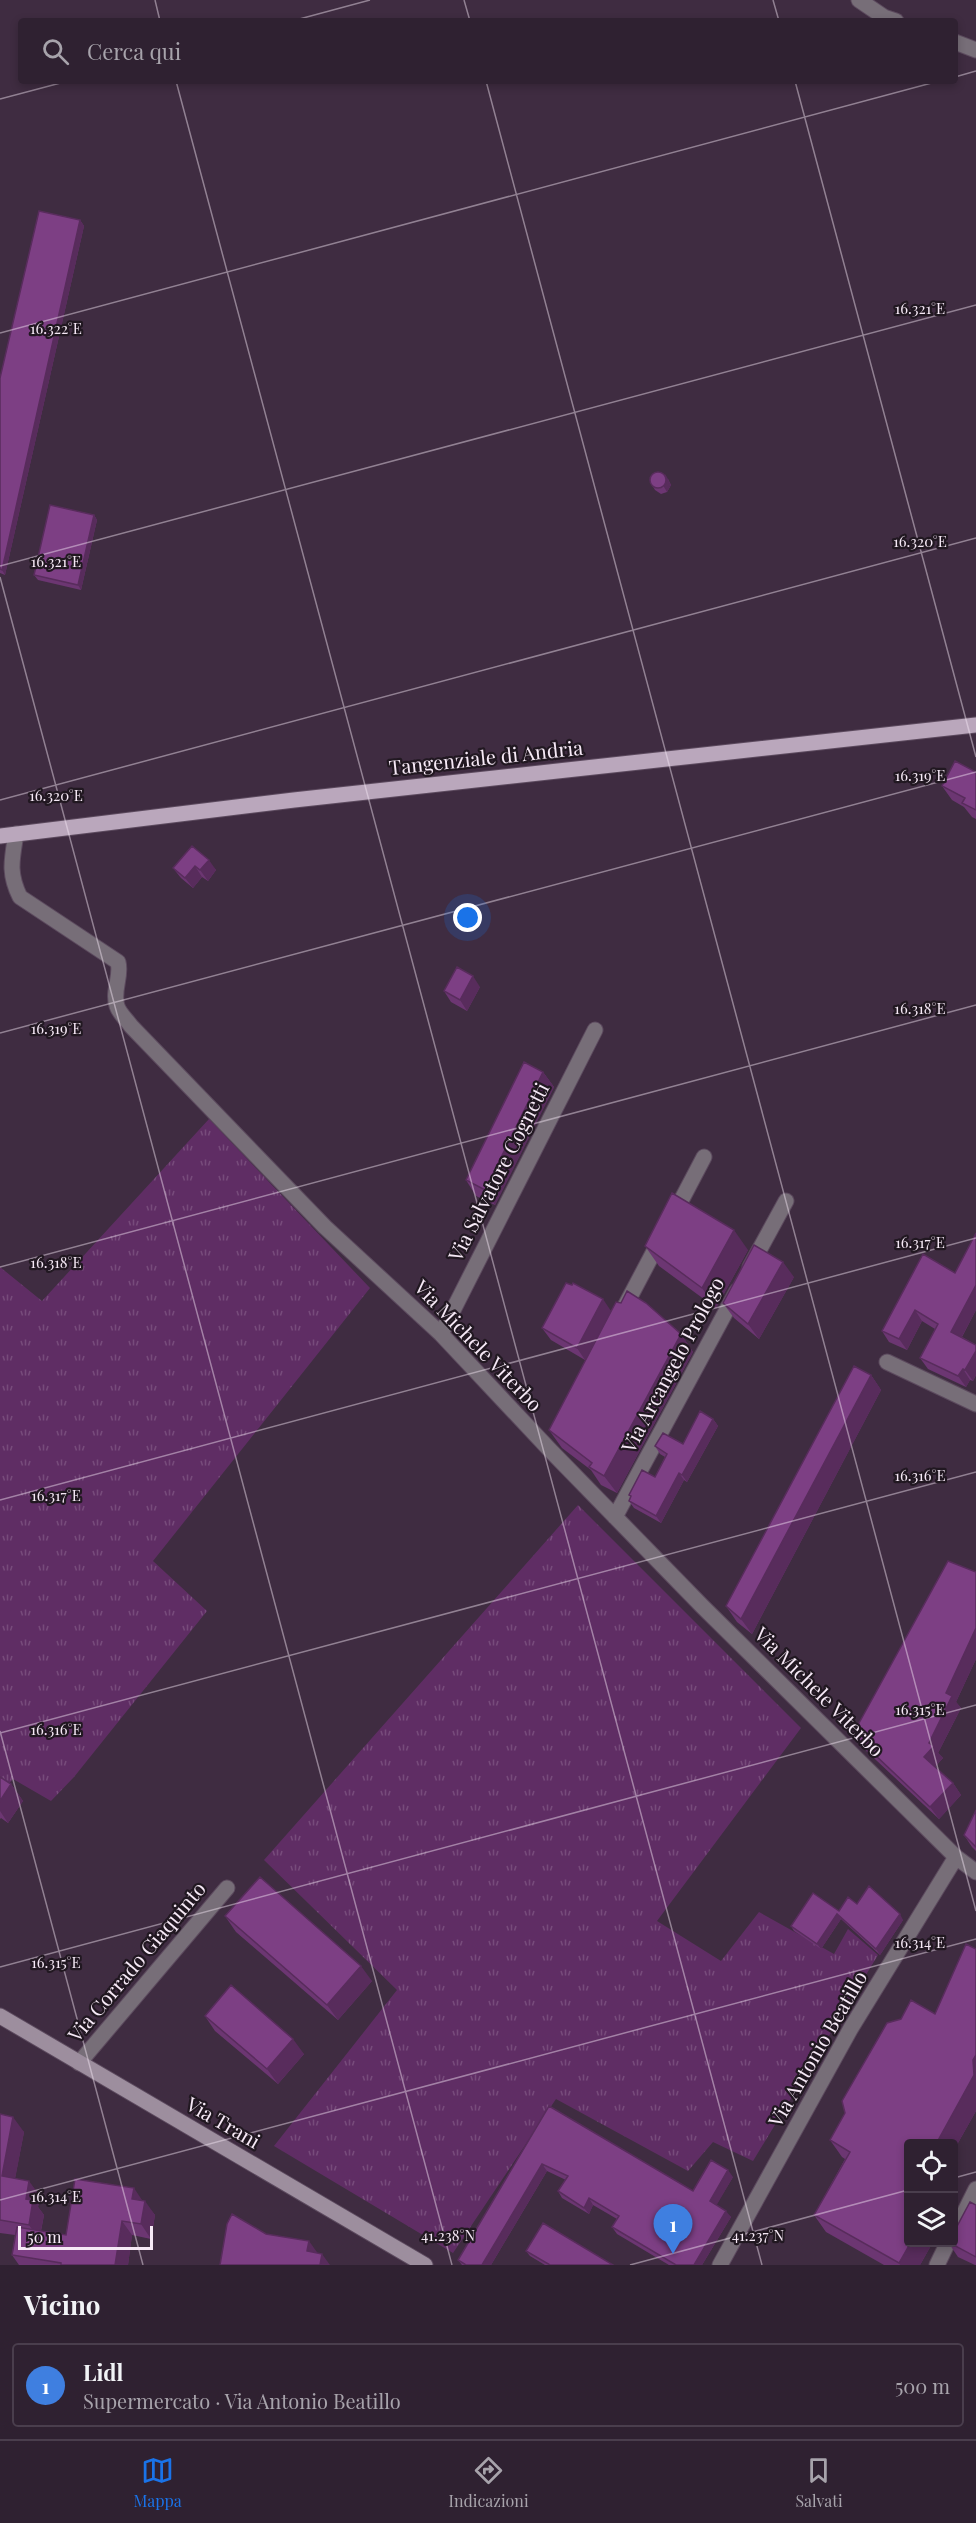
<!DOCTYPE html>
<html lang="it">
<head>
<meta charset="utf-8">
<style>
	body { margin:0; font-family:"Playfair Display",serif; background:#3b2e3d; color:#f1f3f6 }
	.controls { position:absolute; right:18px; bottom:18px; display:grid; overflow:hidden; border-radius:6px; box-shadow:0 3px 9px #0003 }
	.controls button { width:54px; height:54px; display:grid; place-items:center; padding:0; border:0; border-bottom:2px solid #4a3e4d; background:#2f2131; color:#f1f3f6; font:30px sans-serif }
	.scale { position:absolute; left:18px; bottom:15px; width:135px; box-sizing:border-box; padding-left:6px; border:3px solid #f6e9f6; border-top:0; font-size:16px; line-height:21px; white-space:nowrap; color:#f6e9f6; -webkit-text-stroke:4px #211821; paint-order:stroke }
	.you { position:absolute; left:468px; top:918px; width:21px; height:21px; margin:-15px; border:4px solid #fff; border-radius:50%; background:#1a73e8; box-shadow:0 0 0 9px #1a73e833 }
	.badge { display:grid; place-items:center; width:39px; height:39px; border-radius:50%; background:#1a73e8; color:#fff; font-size:20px; font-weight:700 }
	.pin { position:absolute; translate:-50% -50px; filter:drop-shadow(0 2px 3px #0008) }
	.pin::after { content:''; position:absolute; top:32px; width:21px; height:18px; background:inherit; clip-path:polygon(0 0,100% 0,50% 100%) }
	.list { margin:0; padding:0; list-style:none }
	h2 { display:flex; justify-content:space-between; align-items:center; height:78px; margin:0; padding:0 24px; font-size:26px }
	h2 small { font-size:20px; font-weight:400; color:#a7a3ab }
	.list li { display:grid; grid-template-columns:39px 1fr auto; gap:18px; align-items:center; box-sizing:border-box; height:84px; margin:0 12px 12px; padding:0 12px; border:2px solid #4a3e4d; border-radius:6px }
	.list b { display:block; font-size:22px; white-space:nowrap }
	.list p { margin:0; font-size:20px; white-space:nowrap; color:#a7a3ab }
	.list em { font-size:20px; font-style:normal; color:#a7a3ab }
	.icon { flex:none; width:33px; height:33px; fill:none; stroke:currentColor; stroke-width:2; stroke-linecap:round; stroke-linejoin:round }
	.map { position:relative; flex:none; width:976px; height:2265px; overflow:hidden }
	.search { position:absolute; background:#2f2131; box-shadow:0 3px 9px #0003; left:18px; right:18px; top:18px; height:66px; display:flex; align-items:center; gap:15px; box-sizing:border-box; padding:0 21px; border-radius:6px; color:#a7a3ab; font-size:22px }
	.sheet { height:174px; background:#2f2131 }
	nav { display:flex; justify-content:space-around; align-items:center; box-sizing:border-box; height:84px; border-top:2px solid #4a3e4d; background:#2f2131; font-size:16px; color:#a7a3ab }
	nav a { display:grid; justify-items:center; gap:3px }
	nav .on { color:#1a73e8 }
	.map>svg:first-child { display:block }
</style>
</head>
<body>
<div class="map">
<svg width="976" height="2265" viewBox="0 0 976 2265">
	<defs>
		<pattern id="grass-tufts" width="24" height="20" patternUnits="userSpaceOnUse" patternTransform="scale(1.5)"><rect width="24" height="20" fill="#5f2d64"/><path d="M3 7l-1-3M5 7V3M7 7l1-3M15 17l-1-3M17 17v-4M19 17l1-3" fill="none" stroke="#774b7b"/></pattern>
	</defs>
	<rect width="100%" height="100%" fill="#3f2c41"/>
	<!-- grass -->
	<path fill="url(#grass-tufts)" d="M 209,1119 L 370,1288 L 153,1561 L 207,1611 L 74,1777 L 51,1801 L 13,1779 L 0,1794 L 0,1267 L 42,1301 Z
		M 578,1505 L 801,1728 L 657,1921 L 721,1961 L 759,1912 L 834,1954 L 848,1929 L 878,1955 L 753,2161 L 713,2142 L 688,2171 L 556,2099 L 453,2253 L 274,2146 L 397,1990 L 264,1860 Z"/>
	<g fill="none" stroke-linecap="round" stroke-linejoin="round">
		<!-- street casing -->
		<g stroke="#5c4a5e" stroke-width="17">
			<path id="street" d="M 859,0 L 884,17 L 896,21
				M 955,42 L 976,50
				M 16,834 C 12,859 8,873 20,897 L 118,962 C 122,976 112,991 117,1006 C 119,1013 127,1020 131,1026 L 325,1227 L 441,1334 L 549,1449 L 702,1606 L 956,1857 L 976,1872
				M 673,1216 L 704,1157
				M 750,1267 L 786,1201
				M 622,1312 L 661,1238
				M 441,1334 L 595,1030
				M 887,1362 L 976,1404
				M 615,1517 L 737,1291
				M 79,2063 L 227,1888
				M 954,2233 L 976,2189
				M 720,2265 L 851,2028 L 956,1857
				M 937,2265 L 948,2242"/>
		</g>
		<!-- secondary casing -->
		<g stroke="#5c4a5e" stroke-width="17">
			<path id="secondary" d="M 0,2016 L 425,2265"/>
		</g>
		<!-- primary casing -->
		<g stroke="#5c4a5e" stroke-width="17">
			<path id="primary" d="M 0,836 L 294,800 L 976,725"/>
		</g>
		<!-- street -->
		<use href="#street" stroke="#776e78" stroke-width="15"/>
		<!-- secondary -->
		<use href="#secondary" stroke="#9d8e9e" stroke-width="15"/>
		<!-- primary -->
		<use href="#primary" stroke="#baa7bc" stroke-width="15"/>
	</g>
	<!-- wall -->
	<path fill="#6c3672" d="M 80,220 L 84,226 L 5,575 L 0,573 L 0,378 Z
		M 668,479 L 671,485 L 667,492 L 661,494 L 655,490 L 652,485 Z
		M 94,515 L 97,520 L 81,590 L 38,580 L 34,575 Z
		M 976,772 L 976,819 L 972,817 L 964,807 L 952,800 L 942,786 Z
		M 192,846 L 216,870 L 208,881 L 202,877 L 193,888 L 181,878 L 173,868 Z
		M 480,987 L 467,1011 L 451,1002 L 444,991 Z
		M 543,1072 L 554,1087 L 495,1205 L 476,1196 L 466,1180 Z
		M 976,1233 L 976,1310 L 962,1337 L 976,1345 L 976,1375 L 973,1381 L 970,1380 L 966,1387 L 928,1369 L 920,1358 L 935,1329 L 922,1321 L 907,1350 L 889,1342 L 882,1331 L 955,1273 Z
		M 645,1246 L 748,1250 L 716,1308 L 659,1266 Z
		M 794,1277 L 759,1339 L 734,1318 L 723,1303 Z
		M 572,1285 L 611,1311 L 585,1360 L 551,1340 L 542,1328 Z
		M 681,1334 L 693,1352 L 617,1493 L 601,1485 L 591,1470 L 562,1448 L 549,1430 Z
		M 871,1375 L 881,1390 L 752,1634 L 737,1622 L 726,1606 Z
		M 713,1419 L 718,1426 L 687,1482 L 684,1480 L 661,1523 L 634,1508 L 629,1501 L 631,1497 L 629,1495 L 655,1477 L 665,1457 L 660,1454 L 655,1446 L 683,1444 Z
		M 976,1572 L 976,1659 L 956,1702 L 961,1708 L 938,1753 L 943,1758 L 935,1767 L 953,1783 L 961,1795 L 939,1819 L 861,1746 L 853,1734 Z
		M 0,1777 L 11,1784 L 23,1801 L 8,1823 L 1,1818 L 0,1819 Z
		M 976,1810 L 976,1851 L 972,1847 L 964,1835 Z
		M 857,1904 L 903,1920 L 880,1955 L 841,1919 L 821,1949 L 794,1931 L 791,1926 L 839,1911 Z
		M 225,1916 L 372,1981 L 338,2020 L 236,1932 Z
		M 976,1949 L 976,2111 L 954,2150 L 954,2144 L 909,2144 L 909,2242 L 933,2242 L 920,2265 L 884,2265 L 826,2232 L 814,2215 L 845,2159 L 842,2157 L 830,2140 L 935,2014 Z
		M 205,2016 L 304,2054 L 278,2084 L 215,2031 Z
		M 549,2106 L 693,2191 L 733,2177 L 716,2205 L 731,2217 L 702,2265 L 669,2265 L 617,2234 L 612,2227 L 617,2219 L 593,2205 L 589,2214 L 562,2198 L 558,2191 L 566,2180 L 547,2171 L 491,2265 L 462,2265 L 458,2260 Z
		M 0,2114 L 24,2132 L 15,2178 L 40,2196 L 38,2207 L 44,2215 L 41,2231 L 66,2235 L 142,2200 L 155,2215 L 151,2239 L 132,2235 L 128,2265 L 19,2265 L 12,2255 L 15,2235 L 0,2233 Z
		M 976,2205 L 976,2265 L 975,2265 L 958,2257 L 948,2242 Z
		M 526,2251 L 613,2265 L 545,2265 L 530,2256 Z"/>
	<!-- shaded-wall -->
	<path fill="#582c5c" d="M 80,220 L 84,226 L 5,575 L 2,570 Z
		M 665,474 L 668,479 L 671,485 L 667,492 L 664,487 Z
		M 94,515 L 97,520 L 81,590 L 78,585 Z
		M 209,860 L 216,870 L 208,881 L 200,870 Z
		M 195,866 L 202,877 L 193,888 L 185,878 Z
		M 473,976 L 480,987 L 467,1011 L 460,1000 Z
		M 543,1072 L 554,1087 L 495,1205 L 485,1190 Z
		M 734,1230 L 748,1250 L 716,1308 L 702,1288 Z
		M 783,1262 L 794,1277 L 759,1339 L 748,1324 Z
		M 976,1285 L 976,1310 L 959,1342 L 951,1332 Z
		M 603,1299 L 611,1311 L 585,1360 L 577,1348 Z
		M 915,1310 L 922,1321 L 907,1350 L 899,1339 Z
		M 681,1334 L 693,1352 L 617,1493 L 604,1476 Z
		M 976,1351 L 976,1375 L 973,1381 L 965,1370 Z
		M 963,1369 L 970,1380 L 966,1387 L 958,1376 Z
		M 871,1375 L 881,1390 L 752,1634 L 741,1619 Z
		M 713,1419 L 718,1426 L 687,1482 L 682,1475 Z
		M 679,1473 L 684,1480 L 661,1523 L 656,1516 Z
		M 976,1628 L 976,1659 L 956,1702 L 961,1708 L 938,1753 L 943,1758 L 933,1769 L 924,1757 L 946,1693 Z
		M 953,1783 L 961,1795 L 939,1819 L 930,1807 Z
		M 11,1784 L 23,1801 L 8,1823 L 0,1811 L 0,1801 Z
		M 837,1914 L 841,1919 L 821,1949 L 817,1944 Z
		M 900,1914 L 903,1920 L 880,1955 L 876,1949 Z
		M 361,1966 L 372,1981 L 338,2020 L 327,2005 Z
		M 293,2039 L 304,2054 L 278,2084 L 267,2069 Z
		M 976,2055 L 976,2111 L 954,2150 L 954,2144 L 936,2144 Z
		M 13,2117 L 24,2132 L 13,2190 L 2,2176 Z
		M 542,2164 L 547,2171 L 491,2265 L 482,2265 Z
		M 728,2170 L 733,2177 L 715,2208 L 710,2201 Z
		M 29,2181 L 40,2196 L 38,2207 L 44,2215 L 39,2240 L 29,2225 L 26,2199 Z
		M 134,2188 L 144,2203 L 132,2199 Z
		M 589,2198 L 593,2205 L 589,2214 L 584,2208 Z
		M 145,2201 L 155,2215 L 151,2239 L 141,2224 Z
		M 726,2211 L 731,2217 L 702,2265 L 694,2265 Z
		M 122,2221 L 132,2235 L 128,2265 L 115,2265 Z
		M 309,2241 L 319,2255 L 307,2251 Z
		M 911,2242 L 933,2242 L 920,2265 L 900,2265 L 899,2263 Z
		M 322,2254 L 330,2265 L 320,2265 Z"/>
	<!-- building -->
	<path fill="#7d3f84" stroke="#582c5c" stroke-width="1.5" d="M 39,211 L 80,220 L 2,570 L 0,569 L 0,378 Z
		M650 480a8 8 0 1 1 16 0a8 8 0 1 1-16 0Z
		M 50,505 L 94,515 L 78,585 L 34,575 Z
		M 955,761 L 976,772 L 976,810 L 962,803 L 965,798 L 942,786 Z
		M 192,846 L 209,860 L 200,870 L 195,866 L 185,878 L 173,868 Z
		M 457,967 L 473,976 L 460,1000 L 444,991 Z
		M 524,1062 L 543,1072 L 485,1190 L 466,1180 Z
		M 672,1193 L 734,1230 L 702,1288 L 645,1246 Z
		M 976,1233 L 976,1285 L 951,1332 L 976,1345 L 976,1351 L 965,1370 L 963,1369 L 958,1376 L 920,1358 L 938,1324 L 915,1310 L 899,1339 L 882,1331 L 923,1254 L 955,1273 Z
		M 754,1245 L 783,1262 L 748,1324 L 723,1303 Z
		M 566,1283 L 572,1285 L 573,1283 L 603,1299 L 577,1348 L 542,1328 Z
		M 627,1291 L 646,1303 L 681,1334 L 604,1476 L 589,1467 L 592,1463 L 549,1430 L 616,1302 L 621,1303 Z
		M 854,1366 L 871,1375 L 741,1619 L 726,1606 Z
		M 700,1411 L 713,1419 L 682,1475 L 679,1473 L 656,1516 L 629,1501 L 631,1496 L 629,1495 L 642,1470 L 655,1477 L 667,1454 L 655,1446 L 663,1433 L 683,1444 Z
		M 948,1561 L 976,1572 L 976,1628 L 946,1693 L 952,1696 L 929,1743 L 934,1746 L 924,1757 L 953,1783 L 930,1807 L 853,1734 Z
		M 0,1777 L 11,1784 L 0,1801 Z
		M 976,1810 L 976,1847 L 964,1835 Z
		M 260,1877 L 361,1966 L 327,2005 L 225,1916 Z
		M 869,1886 L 900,1914 L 876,1949 L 837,1914 L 817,1944 L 791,1926 L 813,1893 L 839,1911 L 848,1897 L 857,1904 Z
		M 966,1944 L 976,1949 L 976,2055 L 973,2060 L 974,2075 L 936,2144 L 909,2144 L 909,2171 L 905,2177 L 909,2179 L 909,2242 L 911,2242 L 899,2263 L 814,2215 L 850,2152 L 830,2140 L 845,2113 L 842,2101 L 887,2023 L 901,2019 L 911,2000 L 935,2014 Z
		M 231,1985 L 293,2039 L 267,2069 L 205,2016 Z
		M 549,2106 L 693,2191 L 711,2160 L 728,2170 L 710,2201 L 726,2211 L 694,2265 L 676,2265 L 612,2227 L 619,2216 L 589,2198 L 584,2208 L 558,2191 L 568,2176 L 542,2164 L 482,2265 L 466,2265 L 458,2260 Z
		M 0,2114 L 13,2117 L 2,2176 L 29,2181 L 26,2199 L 33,2200 L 29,2225 L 0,2220 Z
		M 75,2179 L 134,2188 L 132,2199 L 145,2201 L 141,2224 L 122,2221 L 115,2265 L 61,2265 L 61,2263 L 12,2255 L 17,2227 L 66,2235 Z
		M 970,2202 L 976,2205 L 976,2257 L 948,2242 L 954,2242 L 954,2232 Z
		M 232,2214 L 266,2234 L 309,2241 L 307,2251 L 322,2254 L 320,2265 L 220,2265 L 227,2224 Z
		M 543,2223 L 613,2265 L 550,2265 L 526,2251 Z"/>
	<!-- ticks -->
	<path fill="none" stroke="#f6e9f6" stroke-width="1.5" stroke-opacity="0.45" d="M 155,0 L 160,21M 464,0 L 470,21M 773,0 L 779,21M 292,21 L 370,0M 955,77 L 976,71M 176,81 L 762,2265M 486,81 L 976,1911M 795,81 L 976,757M 0,99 L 68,81M 0,333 L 939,81M 0,566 L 976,305M 0,577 L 452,2265M 0,800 L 976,538M 0,1033 L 976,772M 0,1267 L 976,1005M 0,1500 L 976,1238M 0,1731 L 143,2265M 0,1733 L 976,1472M 0,1967 L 976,1705M 954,2178 L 976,2172M 0,2200 L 976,1939M 630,2265 L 908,2190"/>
	<g text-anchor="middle" stroke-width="4.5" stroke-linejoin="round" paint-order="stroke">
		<!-- street labels -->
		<g font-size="20" fill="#f6e9f6" stroke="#211821">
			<text transform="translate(486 758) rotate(-6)" y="7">Tangenziale di Andria</text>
			<text transform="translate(499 1172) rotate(-63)" y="7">Via Salvatore Cognetti</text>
			<text transform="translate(478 1346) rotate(46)" y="7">Via Michele Viterbo</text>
			<text transform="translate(673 1365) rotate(-62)" y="7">Via Arcangelo Prologo</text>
			<text transform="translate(819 1692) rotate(45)" y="7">Via Michele Viterbo</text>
			<text transform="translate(137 1962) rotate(-50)" y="7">Via Corrado Giaquinto</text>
			<text transform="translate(818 2049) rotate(-60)" y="7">Via Antonio Beatillo</text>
			<text transform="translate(223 2123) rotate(30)" y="7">Via Trani</text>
		</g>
	</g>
	<g font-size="15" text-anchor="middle" fill="#f6e9f6" stroke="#211821" stroke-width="4.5" stroke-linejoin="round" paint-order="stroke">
		<text x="920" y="314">16.321°E</text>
		<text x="56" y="334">16.322°E</text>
		<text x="920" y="547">16.320°E</text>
		<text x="56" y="567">16.321°E</text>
		<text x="920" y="781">16.319°E</text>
		<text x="56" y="801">16.320°E</text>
		<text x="920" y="1014">16.318°E</text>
		<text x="56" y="1034">16.319°E</text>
		<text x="920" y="1248">16.317°E</text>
		<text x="56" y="1268">16.318°E</text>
		<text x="920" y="1481">16.316°E</text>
		<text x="56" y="1501">16.317°E</text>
		<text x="920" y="1715">16.315°E</text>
		<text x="56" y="1735">16.316°E</text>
		<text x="920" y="1948">16.314°E</text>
		<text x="56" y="1968">16.315°E</text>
		<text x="56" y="2202">16.314°E</text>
		<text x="448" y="2241">41.238°N</text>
		<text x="758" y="2241">41.237°N</text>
	</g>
</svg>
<div class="controls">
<button><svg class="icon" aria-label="locate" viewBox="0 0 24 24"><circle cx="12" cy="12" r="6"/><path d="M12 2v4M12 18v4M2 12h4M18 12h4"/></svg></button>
<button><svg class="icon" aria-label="layers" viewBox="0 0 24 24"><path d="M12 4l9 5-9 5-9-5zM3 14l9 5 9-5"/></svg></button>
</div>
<div class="scale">50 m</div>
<div class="you"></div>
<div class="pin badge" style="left:673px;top:2254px;background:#3f7fe0">1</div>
<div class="search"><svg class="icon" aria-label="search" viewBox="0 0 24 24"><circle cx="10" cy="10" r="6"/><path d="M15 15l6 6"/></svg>Cerca qui</div>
</div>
<section class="sheet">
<h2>Vicino<small></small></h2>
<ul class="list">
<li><span class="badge" style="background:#3f7fe0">1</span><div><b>Lidl</b><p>Supermercato · Via Antonio Beatillo</p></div><em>500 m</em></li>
</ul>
</section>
<nav>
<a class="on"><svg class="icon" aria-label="map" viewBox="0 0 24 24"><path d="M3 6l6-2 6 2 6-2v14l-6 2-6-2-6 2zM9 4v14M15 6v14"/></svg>Mappa</a>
<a><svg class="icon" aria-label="directions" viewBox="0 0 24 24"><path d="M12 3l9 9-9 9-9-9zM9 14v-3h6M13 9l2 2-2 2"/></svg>Indicazioni</a>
<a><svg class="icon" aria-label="saved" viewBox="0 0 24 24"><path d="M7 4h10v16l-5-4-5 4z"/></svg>Salvati</a>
</nav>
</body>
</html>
